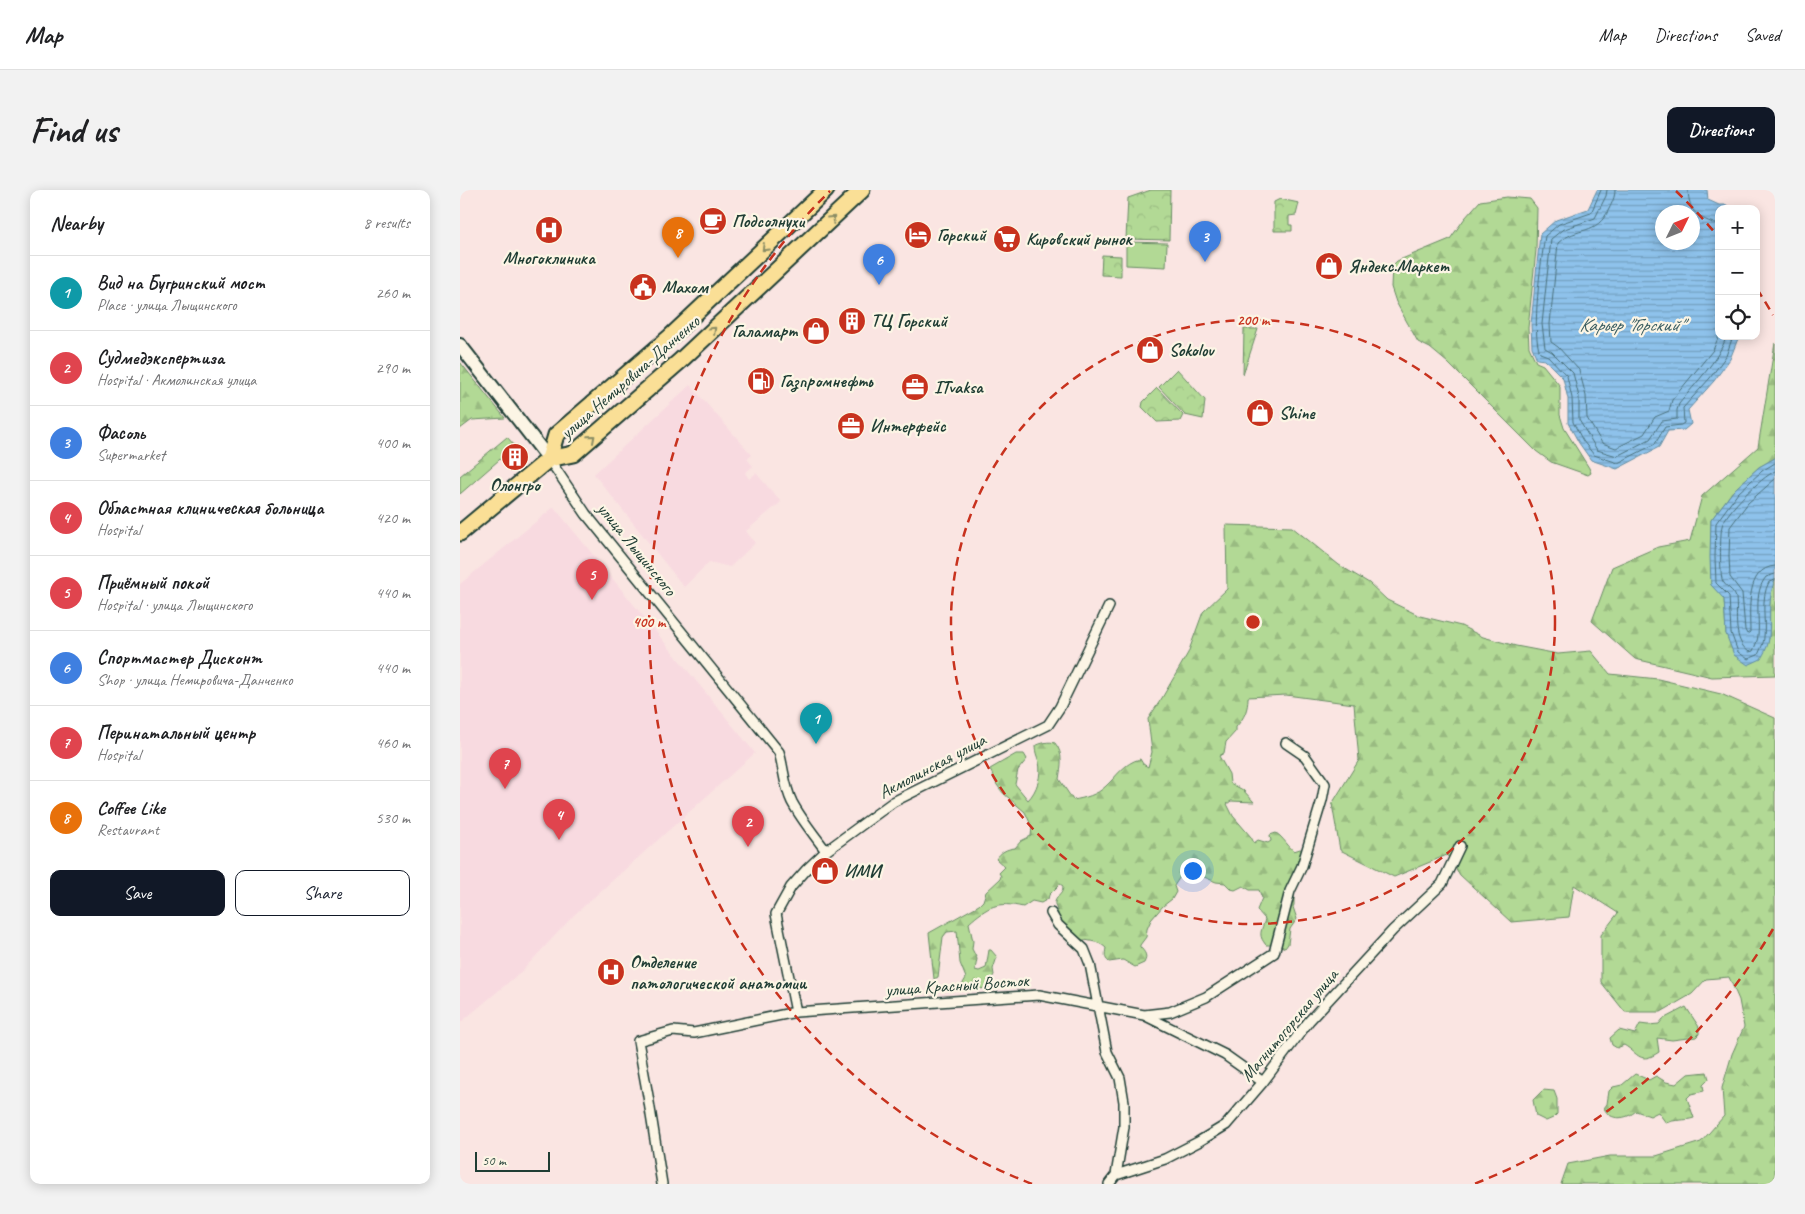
<!DOCTYPE html>
<html lang="en">
<head>
<meta charset="utf-8">
<style>
	body { margin:0; font-family:Caveat,sans-serif; background:#f2f2f2; color:#202124 }
	.controls { position:absolute; right:15px; top:15px; display:grid; overflow:hidden; border-radius:10px; box-shadow:0 2px 12px #0003 }
	.controls button { width:45px; height:45px; display:grid; place-items:center; padding:0; border:0; border-bottom:1px solid #e0e0e0; background:#fff; color:#202124; font:25px sans-serif }
	.compass { position:absolute; left:1195px; top:15px; width:45px; height:45px; border-radius:50%; background:#fff; box-shadow:0 2px 12px #0003; rotate:47deg }
	.scale { position:absolute; left:15px; bottom:12px; width:75px; box-sizing:border-box; padding-left:5px; border:2px solid #1f3d34; border-top:0; font-size:14px; line-height:18px; white-space:nowrap; color:#1f3d34; -webkit-text-stroke:4px #fcf5e5; paint-order:stroke }
	.you { position:absolute; left:732px; top:680px; width:18px; height:18px; margin:-12px; border:4px solid #fff; border-radius:50%; background:#1a73e8; box-shadow:0 0 0 8px #1a73e833 }
	.badge { display:grid; place-items:center; width:32px; height:32px; border-radius:50%; background:#111827; color:#fff; font-size:16px; font-weight:700 }
	.pin { position:absolute; translate:-50% -41px; filter:drop-shadow(0 1px 2px #0008) }
	.pin::after { content:''; position:absolute; top:26px; width:18px; height:15px; background:inherit; clip-path:polygon(0 0,100% 0,50% 100%) }
	.list { margin:0; padding:0; list-style:none }
	h2 { display:flex; justify-content:space-between; align-items:center; height:65px; margin:0; padding:0 20px; font-size:21px }
	h2 small { font-size:16px; font-weight:400; color:#757577 }
	.list li { display:grid; grid-template-columns:32px 1fr auto; gap:15px; align-items:center; box-sizing:border-box; height:75px; padding:0 20px; border-top:1px solid #e0e0e0 }
	.list b { display:block; font-size:19px; white-space:nowrap }
	.list p { margin:0; font-size:16px; white-space:nowrap; color:#757577 }
	.list em { font-size:16px; font-style:normal; color:#757577 }
	.actions { display:flex; gap:10px; padding:15px 20px }
	.actions a { flex:1; padding:11px 0; border:1px solid #111827; border-radius:10px; text-align:center; font-size:18px; color:#111827 }
	.actions .main { background:#111827; color:#fff }
	.icon { flex:none; width:28px; height:28px; fill:none; stroke:currentColor; stroke-width:2; stroke-linecap:round; stroke-linejoin:round }
	.map { position:relative; flex:none; width:1315px; height:994px; overflow:hidden; border-radius:10px }
	header { display:flex; align-items:center; gap:30px; box-sizing:border-box; height:70px; padding:0 25px; background:#fff; border-bottom:1px solid #e0e0e0 }
	header strong { font-size:24px }
	nav { display:flex; gap:28px; margin-inline-start:auto; font-size:18px }
	.intro { display:flex; align-items:center; justify-content:space-between; box-sizing:border-box; height:120px; padding:0 30px }
	h1 { margin:0; font-size:35px }
	.button { padding:12px 22px; border-radius:10px; background:#111827; color:#fff; font-size:18px; font-weight:700 }
	main { display:flex; gap:30px; padding:0 30px }
	aside { flex:1; background:#fff; border-radius:10px; box-shadow:0 2px 12px #0003 }
	.map>svg:first-child { display:block }
</style>
</head>
<body>
<header>
<strong>Map</strong>
<nav><a>Map</a><a>Directions</a><a>Saved</a></nav>
</header>
<div class="intro"><h1>Find us</h1><a class="button">Directions</a></div>
<main>
<aside>
<h2>Nearby<small>8 results</small></h2>
<ul class="list">
<li><span class="badge" style="background:#0f9aa8">1</span><div><b>Вид на Бугринский мост</b><p>Place · улица Лыщинского</p></div><em>260 m</em></li>
<li><span class="badge" style="background:#e0444e">2</span><div><b>Судмедэкспертиза</b><p>Hospital · Акмолинская улица</p></div><em>290 m</em></li>
<li><span class="badge" style="background:#3f7fe0">3</span><div><b>Фасоль</b><p>Supermarket</p></div><em>400 m</em></li>
<li><span class="badge" style="background:#e0444e">4</span><div><b>Областная клиническая больница</b><p>Hospital</p></div><em>420 m</em></li>
<li><span class="badge" style="background:#e0444e">5</span><div><b>Приёмный покой</b><p>Hospital · улица Лыщинского</p></div><em>440 m</em></li>
<li><span class="badge" style="background:#3f7fe0">6</span><div><b>Спортмастер Дисконт</b><p>Shop · улица Немировича-Данченко</p></div><em>440 m</em></li>
<li><span class="badge" style="background:#e0444e">7</span><div><b>Перинатальный центр</b><p>Hospital</p></div><em>460 m</em></li>
<li><span class="badge" style="background:#e8710a">8</span><div><b>Coffee Like</b><p>Restaurant</p></div><em>530 m</em></li>
</ul>
<div class="actions"><a class="main">Save</a><a>Share</a></div>
</aside>
<div class="map">
<svg width="1315" height="994" viewBox="0 0 1315 994">
	<defs>
		<pattern id="forest-firs" width="22" height="20" patternUnits="userSpaceOnUse" patternTransform="scale(1.25)"><rect width="22" height="20" fill="#b2d995"/><path d="M5 1l3.5 6h-7zM16 11l3.5 6h-7z" fill="#99bb81"/></pattern>
		<pattern id="park-crowns" width="20" height="18" patternUnits="userSpaceOnUse" patternTransform="scale(1.25)"><rect width="20" height="18" fill="#b2d995"/><path d="M2 6a3 3 0 1 1 6 0M12 15a3 3 0 1 1 6 0" fill="none" stroke="#99bb81"/></pattern>
		<pattern id="water-rules" width="6" height="5" patternUnits="userSpaceOnUse" patternTransform="scale(1.25)"><rect width="6" height="5" fill="#8ec2eb"/><path d="M0 2.5h6" fill="none" stroke="#739fbf"/></pattern>
	</defs>
	<rect width="100%" height="100%" fill="#fae5e2"/>
	<filter id="ink" filterUnits="userSpaceOnUse"><feTurbulence type="fractalNoise" baseFrequency=".02" numOctaves="2"/><feDisplacementMap in="SourceGraphic" scale="10" xChannelSelector="R" yChannelSelector="G"/><feConvolveMatrix kernelMatrix="1 2 1 2 8 2 1 2 1" color-interpolation-filters="sRGB"/></filter>
	<g filter="url(#ink)">
		<!-- built -->
		<path fill="#f8dae0" d="M 230,195 L 292,265 L 287,269 L 293,276 L 285,283 L 289,289 L 296,283 L 321,312 L 286,341 L 295,353 L 270,377 L 249,372 L 224,397 L 134,284 Z
			M 94,317 L 295,563 L 114,725 L 63,780 L 0,833 L 0,394 Z"/>
		<!-- forest -->
		<path fill="url(#forest-firs)" stroke="#688b64" d="M 1047,7 L 1070,9 L 1077,18 L 1076,60 L 1068,138 L 1069,157 L 1076,172 L 1083,175 L 1100,196 L 1100,225 L 1104,238 L 1129,278 L 1131,283 L 1128,285 L 1091,272 L 1076,261 L 988,173 L 970,158 L 958,152 L 936,112 L 931,97 L 932,76 L 937,71 L 990,49 L 1005,28 L 1020,11 Z
			M 1315,153 L 1315,268 L 1299,277 L 1274,300 L 1251,330 L 1251,395 L 1264,408 L 1266,444 L 1309,449 C 1309,428 1308,409 1315,389 L 1315,485 L 1252,487 L 1175,469 L 1132,431 L 1152,377 L 1198,357 L 1230,351 L 1242,306 L 1298,257 Z
			M 0,172 L 45,228 L 12,230 L 0,239 Z
			M 47,247 L 55,256 L 0,304 L 0,286 Z
			M 766,335 L 832,337 L 879,375 L 909,393 L 927,410 L 960,426 L 1001,436 L 1023,447 L 1056,456 L 1098,464 L 1131,461 L 1150,484 L 1198,489 L 1261,504 L 1315,528 L 1315,994 L 1101,994 L 1108,974 L 1150,966 L 1196,966 L 1241,952 L 1264,926 L 1262,898 L 1272,864 L 1284,837 L 1279,810 L 1269,787 L 1246,789 L 1232,804 L 1201,822 L 1165,822 L 1141,792 L 1141,745 L 1158,723 L 1114,695 L 1109,727 L 1051,732 L 1000,685 L 987,665 L 934,687 L 880,660 L 872,614 L 899,570 L 894,514 L 826,505 L 788,507 C 788,519 785,527 776,537 L 776,541 L 766,552 L 764,563 L 759,566 L 769,584 L 770,593 L 783,600 L 794,612 L 771,611 L 767,614 L 773,626 L 791,647 L 794,653 L 798,650 L 808,653 L 811,651 L 810,645 L 816,643 C 823,647 829,658 834,661 L 840,659 L 843,660 L 834,696 L 834,715 L 833,717 L 837,729 L 830,739 L 828,754 L 825,758 L 819,755 L 806,755 C 797,744 802,741 805,729 L 797,720 L 802,708 L 799,700 L 790,700 L 783,696 L 775,700 L 771,699 L 765,693 L 756,692 L 725,679 L 714,696 L 716,702 L 712,709 L 703,716 L 691,730 L 687,739 L 686,747 L 680,755 L 680,757 C 685,762 688,766 684,773 L 675,777 L 663,770 L 649,772 C 644,768 645,764 646,758 C 638,750 626,751 617,749 L 599,729 C 599,723 594,715 595,712 C 597,705 603,705 603,696 L 600,694 L 589,705 L 588,709 L 581,713 L 572,711 L 563,717 C 538,711 528,716 509,733 L 513,751 L 512,759 L 517,769 L 515,780 L 519,781 L 526,778 L 529,760 L 531,760 L 537,767 L 533,779 L 534,785 L 531,789 L 536,796 L 535,798 L 514,799 L 511,796 L 502,795 L 506,788 L 500,773 L 497,741 L 487,742 L 483,747 L 478,787 L 474,789 L 469,743 L 519,715 L 523,711 L 526,702 L 540,689 L 541,686 L 539,683 L 545,677 L 536,669 C 541,662 546,659 555,658 L 561,651 L 571,646 L 572,637 L 565,622 L 543,603 L 537,595 L 530,579 L 556,564 L 564,564 L 567,569 L 558,580 L 555,594 L 568,610 C 577,601 582,585 579,572 C 577,566 575,562 575,556 C 581,553 589,551 595,553 C 604,564 601,576 599,589 L 613,610 C 625,608 637,605 646,596 C 657,586 664,573 680,569 L 683,574 L 688,577 L 692,562 L 688,529 L 702,508 L 728,463 L 743,422 L 767,399 Z
			M 1226,817 L 1239,837 L 1239,844 L 1236,847 L 1212,850 L 1197,848 L 1199,862 C 1180,875 1179,864 1164,855 L 1157,858 L 1152,855 L 1150,848 L 1159,840 L 1175,844 L 1180,834 L 1188,835 L 1199,834 L 1203,829 Z
			M 1247,882 L 1249,889 L 1243,895 L 1244,901 L 1231,904 L 1227,908 L 1234,928 C 1225,931 1215,929 1206,933 L 1198,922 L 1190,926 L 1176,921 C 1167,929 1150,932 1144,918 L 1147,914 L 1149,901 L 1153,897 L 1162,895 L 1175,884 L 1189,890 L 1196,886 L 1206,892 L 1216,894 L 1228,884 Z
			M 1083,900 L 1094,901 L 1097,909 L 1097,924 L 1093,928 L 1086,931 L 1076,926 L 1073,910 Z"/>
		<!-- park -->
		<path fill="url(#park-crowns)" stroke="#688b64" d="M 691,0 L 710,0 L 709,50 L 666,49 L 668,8 Z
			M 820,9 L 839,13 L 836,25 L 829,26 L 829,35 L 832,35 L 832,41 L 814,41 L 814,12 Z
			M 642,65 L 661,66 L 661,86 L 641,85 Z
			M 784,139 L 798,139 L 783,185 Z
			M 717,179 L 745,210 L 743,229 L 725,225 L 699,197 Z
			M 697,198 L 723,225 L 720,231 L 697,232 L 682,217 L 683,212 Z"/>
		<!-- pitch -->
		<path fill="#b2d995" stroke="#688b64" d="M 666,52 L 707,53 L 706,77 L 666,75 Z"/>
		<!-- water -->
		<path fill="url(#water-rules)" stroke="#628da2" fill-rule="evenodd" d="M 1137,0 L 1247,0 L 1248,10 L 1259,15 L 1267,15 L 1268,19 L 1259,19 L 1259,146 L 1279,146 L 1270,169 L 1254,191 L 1228,220 L 1231,234 L 1224,240 L 1208,241 L 1199,257 L 1157,279 L 1131,270 L 1119,253 L 1108,233 L 1108,209 L 1103,188 L 1085,170 L 1077,169 L 1072,157 L 1071,134 L 1080,44 L 1096,30 L 1128,19 ZM 1202,22 L 1232,22 L 1232,52 L 1202,52 Z
			M 1315,268 L 1315,389 C 1307,412 1311,425 1309,447 C 1309,455 1304,463 1301,469 L 1288,475 L 1274,465 L 1266,444 L 1264,409 L 1251,395 L 1250,367 L 1251,330 L 1274,300 L 1299,277 Z"/>
		<g fill="none" stroke-linecap="round" stroke-linejoin="round">
			<!-- shore -->
			<path stroke="#4b727d" stroke-width="1" d="M 1141,0 L 1131,23 L 1099,34 L 1085,46 C 1081,72 1071,142 1080,163 L 1088,166 L 1107,186 L 1112,208 L 1113,232 L 1123,251 L 1134,265 L 1158,273 L 1195,254 L 1205,237 L 1221,235 L 1224,233 L 1223,218 L 1250,188 L 1266,166 L 1273,146
				M 1147,0 L 1146,6 L 1135,28 L 1102,40 L 1091,49 L 1082,134 L 1085,158 L 1092,162 L 1113,183 L 1119,207 L 1119,230 L 1137,260 L 1157,266 L 1190,249 L 1202,231 L 1217,229 L 1217,220 L 1219,214 C 1237,191 1256,174 1267,146
				M 1155,0 C 1155,7 1152,13 1149,19 C 1137,46 1117,36 1098,53 L 1090,134 L 1091,152 L 1098,157 L 1119,180 L 1126,206 L 1127,228 L 1142,253 L 1156,258 L 1184,244 L 1195,227 L 1209,221 L 1212,210 L 1253,160 L 1259,146
				M 1228,0 C 1229,23 1238,28 1259,35
				M 1315,273 L 1302,281 L 1278,303 L 1256,333 L 1255,367 L 1256,393 L 1269,406 L 1271,443 L 1278,462 L 1288,469 L 1298,465 C 1300,460 1304,453 1304,447 C 1306,429 1300,409 1309,392 L 1315,390
				M 1315,281 C 1301,288 1266,321 1262,336 C 1260,344 1260,381 1262,389 C 1264,397 1274,399 1276,408 C 1278,425 1272,450 1289,462 L 1293,461 C 1295,456 1298,450 1298,445 C 1300,427 1293,403 1306,387 L 1315,384
				M 1315,289 L 1288,313 L 1270,337 L 1269,366 L 1270,387 L 1282,403 L 1285,440 L 1287,444 L 1290,442 C 1290,421 1285,378 1315,376"/>
			<!-- street casing -->
			<g stroke="#1f3d34" stroke-width="12">
				<path id="street" d="M 89,269 L 126,324 L 319,562 C 324,579 324,596 332,612 C 341,629 355,646 366,661
					M 591,723 L 598,735 L 624,759 L 630,774 L 647,862 L 660,888 L 664,912 L 664,937 L 656,985
					M 336,822 L 316,724 L 331,697 L 347,679 L 366,661 L 433,612 L 588,535 L 600,517 L 649,416
					M 684,825 L 710,822 L 746,807 L 814,763 L 830,701 L 842,676 L 862,610 L 865,594 L 845,566 L 826,553
					M 202,994 L 188,906 L 178,851 L 213,841 L 234,843 L 336,822 L 579,805 L 684,825 L 765,865 L 803,892
					M 649,994 L 656,985 L 705,969 L 738,952 L 766,935 L 803,892 L 849,831 L 933,740 L 982,694 L 1000,656"/>
			</g>
			<!-- secondary casing -->
			<g stroke="#1f3d34" stroke-width="16">
				<path id="secondary" d="M 0,155 L 89,269"/>
			</g>
			<!-- primary casing -->
			<g stroke="#1f3d34" stroke-width="19">
				<path id="primary" d="M 89,269 L 96,245 L 210,147 L 366,0
					M 0,343 L 89,269 L 113,264 L 220,171 L 402,0"/>
			</g>
			<!-- street -->
			<use href="#street" stroke="#fcf5e5" stroke-width="9"/>
			<!-- secondary -->
			<use href="#secondary" stroke="#fcf5e5" stroke-width="12"/>
			<!-- primary -->
			<use href="#primary" stroke="#fadf96" stroke-width="15"/>
		</g>
		<!-- one-way arrows -->
		<defs><path id="oneway-chevron" d="M-2-3.5L2.5 0L-2 3.5" fill="none" stroke-width="1.6" stroke-linecap="round" stroke-linejoin="round" transform="scale(1.25)"/></defs>
		<g stroke="#8c8e65">
			<use href="#oneway-chevron" transform="translate(372 29) rotate(-44)"/>
			<use href="#oneway-chevron" transform="translate(305 58) rotate(137)"/>
			<use href="#oneway-chevron" transform="translate(253 140) rotate(-43)"/>
			<use href="#oneway-chevron" transform="translate(132 248) rotate(-41)"/>
		</g>
	</g>
	<!-- distance rings -->
	<g fill="none" stroke="#c8321e" stroke-width="2.5" stroke-dasharray="9 6">
		<circle cx="793" cy="432" r="302"/>
		<path d="M1313 739A604 604 0 0 1 1014 994M572 994A604 604 0 0 1 370 1M1216 1A604 604 0 0 1 1256 44M1297 99A604 604 0 0 1 1313 125"/>
	</g>
	<!-- icons -->
	<defs>
		<g id="cafe-disc" transform="scale(1.4375)"><circle r="9.5" fill="#c8321e" stroke="#fcf5e5"/><path d="M-5.5-4.5H6V0H3Q3 3.5 0 3.5H-2.5Q-5.5 3.5-5.5 0ZM3-3.2v2h1.7v-2ZM-6 4.5H4V6H-6Z" fill="#fff"/></g>
		<g id="hospital-disc" transform="scale(1.4375)"><circle r="9.5" fill="#c8321e" stroke="#fcf5e5"/><path d="M-5-5h3v3.5h4V-5h3V5h-3V1.5h-4V5h-3Z" fill="#fff"/></g>
		<g id="hotel-disc" transform="scale(1.4375)"><circle r="9.5" fill="#c8321e" stroke="#fcf5e5"/><path d="M-6-4.5h1.5V1H6V5H4.5V3h-9V5H-6ZM-4 0a1.8 1.8 0 1 1 3.6 0ZM.5 0V-2.5h3Q6-2.5 6 0Z" fill="#fff"/></g>
		<g id="supermarket-disc" transform="scale(1.4375)"><circle r="9.5" fill="#c8321e" stroke="#fcf5e5"/><path d="M-6-5.5h2.5l.6 2H6L4.5 2H-2.5L-4.4-4H-6ZM-1.5 3.2a1.3 1.3 0 1 0 .1 0ZM3 3.2a1.3 1.3 0 1 0 .1 0Z" fill="#fff"/></g>
		<g id="shop-disc" transform="scale(1.4375)"><circle r="9.5" fill="#c8321e" stroke="#fcf5e5"/><path d="M-5-2.5h2.3a2.7 3.5 0 0 1 5.4 0H5L5.5 6h-11ZM-1.5-2.5h3a1.5 2.3 0 0 0-3 0Z" fill="#fff"/></g>
		<g id="civic-disc" transform="scale(1.4375)"><circle r="9.5" fill="#c8321e" stroke="#fcf5e5"/><path d="M-.6-6.5H3V-4.5H.6V-3L4-1V1h2V6H-6V1h2V-1L-.6-3ZM-1.2 2.5V6h2.4V2.5Z" fill="#fff"/></g>
		<g id="building-disc" transform="scale(1.4375)"><circle r="9.5" fill="#c8321e" stroke="#fcf5e5"/><path d="M-4-6H4V6H1V3H-1V6H-4ZM-2.5-4.3h1.7v1.8h-1.7ZM.8-4.3h1.7v1.8H.8ZM-2.5-1h1.7V.8h-1.7ZM.8-1h1.7V.8H.8Z" fill="#fff"/></g>
		<g id="fuel-disc" transform="scale(1.4375)"><circle r="9.5" fill="#c8321e" stroke="#fcf5e5"/><path d="M-5.5-6h7V0h2V4h1.3V-2.5L3-4.5l.8-.8L6-3V5H2.5V1h-1V6h-7ZM-4.2-4.7v3.2H.2V-4.7Z" fill="#fff"/></g>
		<g id="office-disc" transform="scale(1.4375)"><circle r="9.5" fill="#c8321e" stroke="#fcf5e5"/><path d="M-6-3h4V-5.5h4V-3h4V5H-6ZM-1-4.5V-3h2v-1.5ZM-6 0V1H6V0Z" fill="#fff"/></g>
	</defs>
	<g fill-rule="evenodd">
		<use href="#cafe-disc" x="253" y="31"/>
		<use href="#hospital-disc" x="89" y="40"/>
		<use href="#hotel-disc" x="458" y="45"/>
		<use href="#supermarket-disc" x="547" y="49"/>
		<use href="#shop-disc" x="869" y="76"/>
		<use href="#civic-disc" x="183" y="97"/>
		<use href="#building-disc" x="392" y="131"/>
		<use href="#shop-disc" x="356" y="141"/>
		<use href="#shop-disc" x="690" y="160"/>
		<use href="#fuel-disc" x="301" y="191"/>
		<use href="#office-disc" x="455" y="197"/>
		<use href="#shop-disc" x="800" y="223"/>
		<use href="#office-disc" x="391" y="236"/>
		<use href="#building-disc" x="55" y="267"/>
		<use href="#shop-disc" x="365" y="681"/>
		<use href="#hospital-disc" x="151" y="782"/>
	</g>
	<g text-anchor="middle" stroke-width="4.5" stroke-linejoin="round" paint-order="stroke">
		<!-- poi labels -->
		<g font-size="18" font-weight="bold" fill="#1f3d34" stroke="#fcf5e5" text-anchor="start">
			<text x="272" y="37">Подсолнухи</text>
			<text x="477" y="51">Горский</text>
			<text x="566" y="55">Кировский рынок</text>
			<text x="89" y="74" text-anchor="middle">Многоклиника</text>
			<text x="888" y="82">Яндекс.Маркет</text>
			<text x="202" y="103">Махом</text>
			<text x="411" y="137">ТЦ Горский</text>
			<text x="337" y="147" text-anchor="end">Галамарт</text>
			<text x="709" y="166">Sokolov</text>
			<text x="320" y="197">Газпромнефть</text>
			<text x="474" y="203">ITvaksa</text>
			<text x="819" y="229">Shine</text>
			<text x="410" y="242">Интерфейс</text>
			<text x="55" y="301" text-anchor="middle">Олонгро</text>
			<text x="384" y="687">ИМИ</text>
			<text x="170" y="778">Отделение<tspan x="170" dy="21">патологической анатомии</tspan></text>
		</g>
		<!-- street labels -->
		<g font-size="18" fill="#1f3d34" stroke="#fcf5e5">
			<text transform="translate(170 187) rotate(-41)" y="6">улица Немировича-Данченко</text>
			<text transform="translate(177 359) rotate(51)" y="6">улица Лыщинского</text>
			<text transform="translate(472 576) rotate(-28)" y="6">Акмолинская улица</text>
			<text transform="translate(497 795) rotate(-4)" y="6">улица Красный Восток</text>
			<text transform="translate(829 835) rotate(-50)" y="6">Магнитогорская улица</text>
		</g>
		<!-- water labels -->
		<g font-size="19" font-style="italic" fill="#3b5e62" stroke="#fcf5e5">
			<text x="1171" y="141">Карьер "Горский"</text>
		</g>
	</g>
	<circle cx="793" cy="432" r="8" fill="#c8321e" stroke="#fcf5e5" stroke-width="2.5"/>
	<g font-size="15" text-anchor="middle" font-weight="bold" fill="#c8321e" stroke="#fcf5e5" stroke-width="4.5" stroke-linejoin="round" paint-order="stroke">
		<text x="793" y="135">200 m</text>
		<text x="189" y="437">400 m</text>
	</g>
</svg>
<div class="controls">
<button>+</button>
<button>−</button>
<button><svg class="icon" aria-label="locate" viewBox="0 0 24 24"><circle cx="12" cy="12" r="6"/><path d="M12 2v4M12 18v4M2 12h4M18 12h4"/></svg></button>
</div>
<svg class="compass" viewBox="-18 -18 36 36"><path d="M0-13l5 13h-10z" fill="#e53935"/><path d="M0 13l5-13h-10z" fill="#757577"/></svg>
<div class="scale">50 m</div>
<div class="you"></div>
<div class="pin badge" style="left:356px;top:554px;background:#0f9aa8">1</div>
<div class="pin badge" style="left:288px;top:657px;background:#e0444e">2</div>
<div class="pin badge" style="left:745px;top:72px;background:#3f7fe0">3</div>
<div class="pin badge" style="left:99px;top:650px;background:#e0444e">4</div>
<div class="pin badge" style="left:132px;top:410px;background:#e0444e">5</div>
<div class="pin badge" style="left:419px;top:95px;background:#3f7fe0">6</div>
<div class="pin badge" style="left:45px;top:599px;background:#e0444e">7</div>
<div class="pin badge" style="left:218px;top:68px;background:#e8710a">8</div>
</div>
</main>
</body>
</html>
